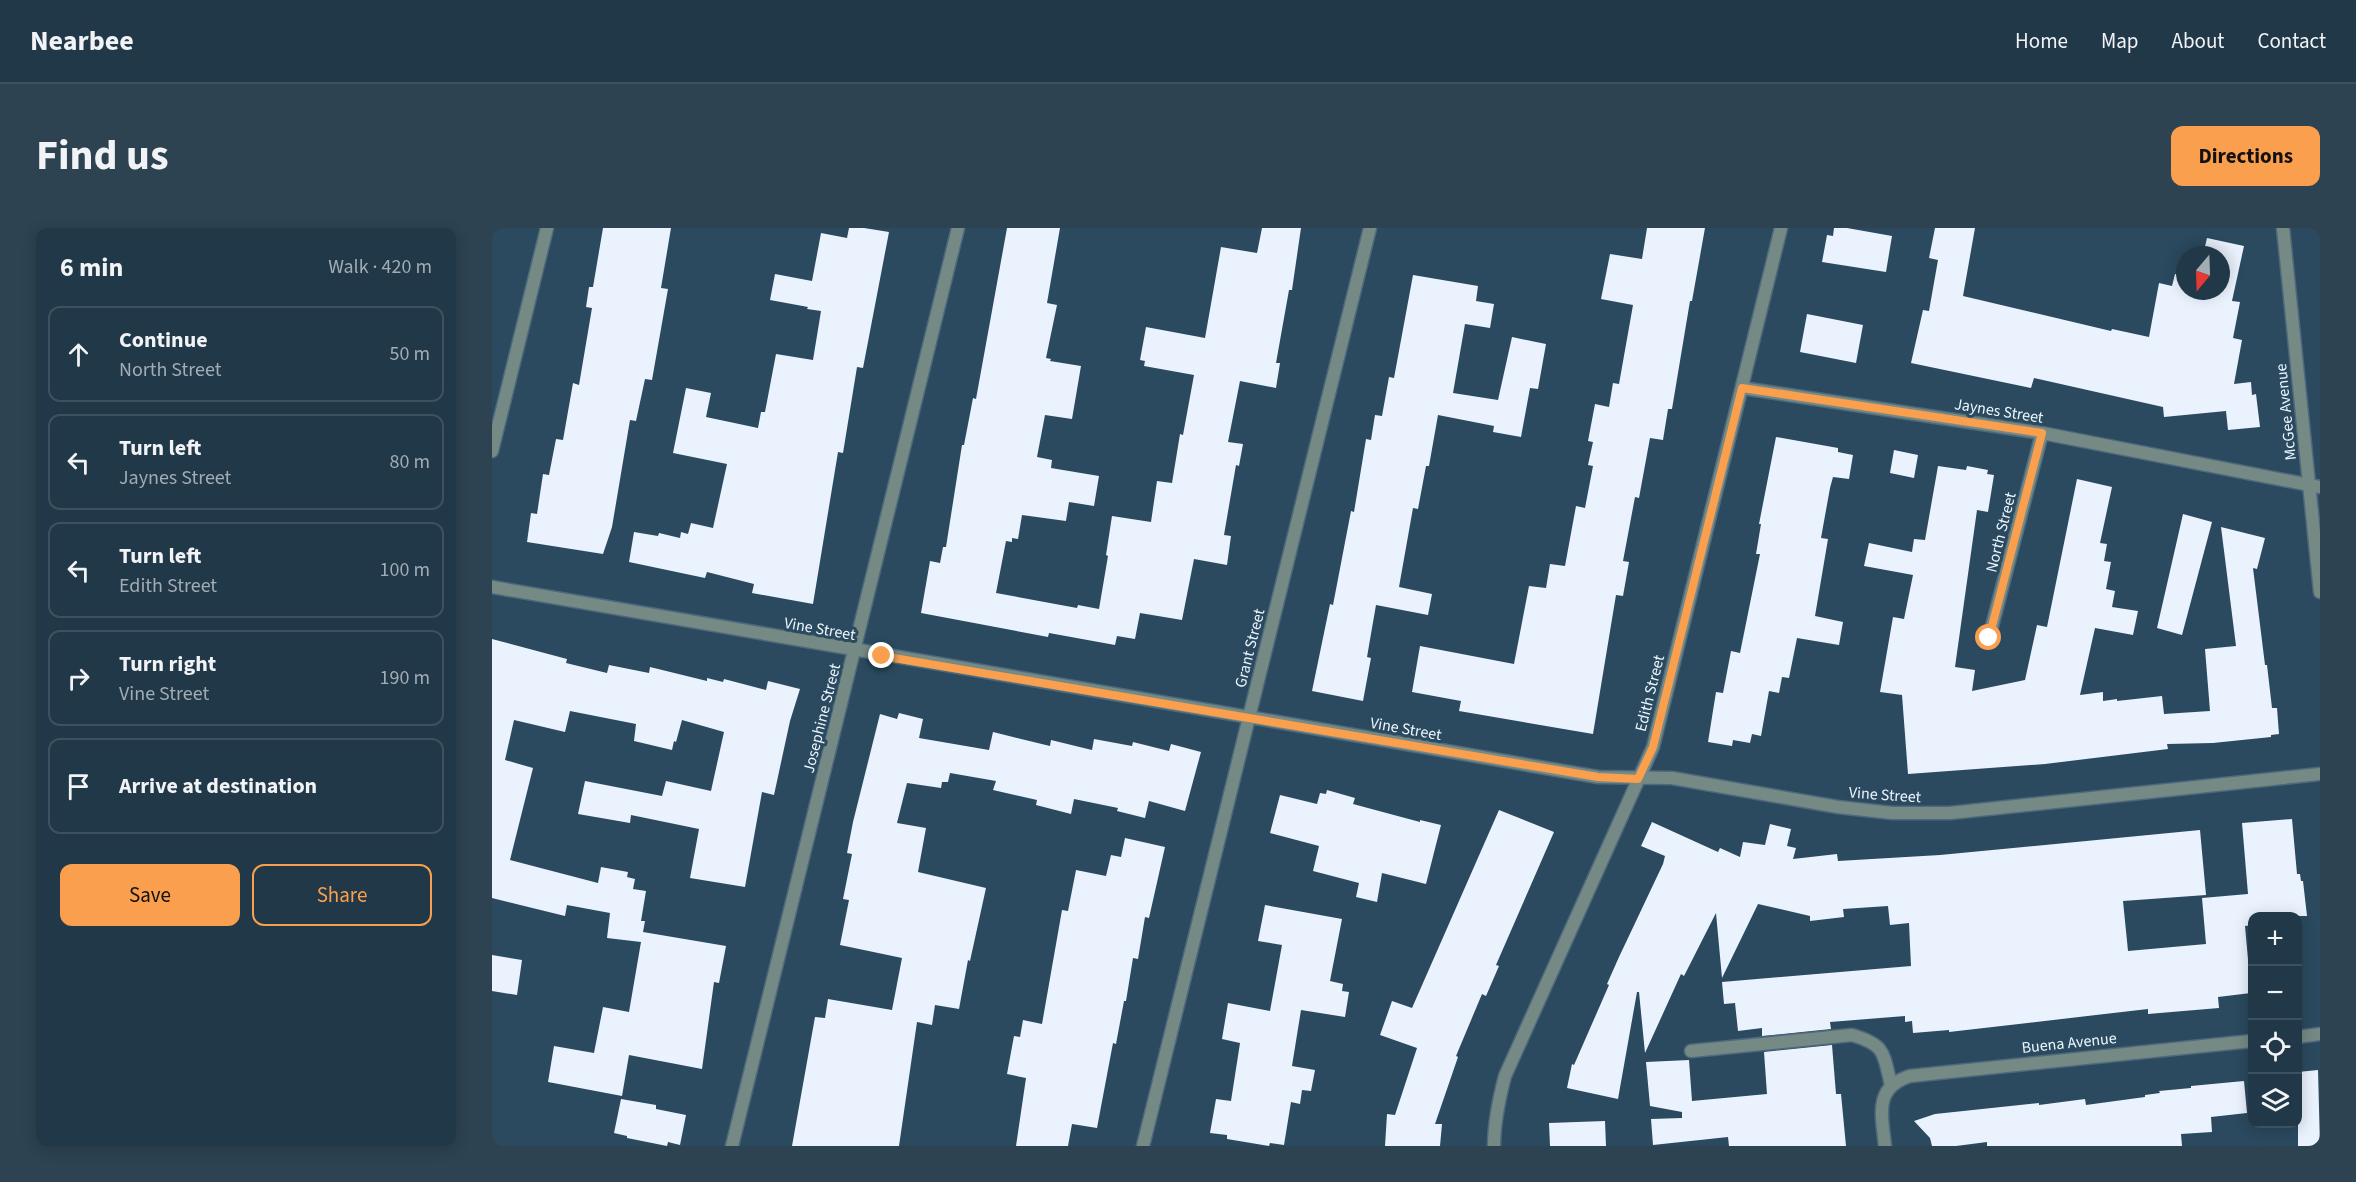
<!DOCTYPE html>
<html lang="en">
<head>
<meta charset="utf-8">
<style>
	body { margin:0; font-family:"Source Sans 3",sans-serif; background:#2d4352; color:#f1f3f6 }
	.controls { position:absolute; right:18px; bottom:18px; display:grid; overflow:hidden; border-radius:12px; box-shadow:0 3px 15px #0003 }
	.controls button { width:54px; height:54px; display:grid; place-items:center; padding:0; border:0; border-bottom:2px solid #3d5260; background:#203847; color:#f1f3f6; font:30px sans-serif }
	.compass { position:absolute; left:1684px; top:18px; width:54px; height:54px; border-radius:50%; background:#203847; box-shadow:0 3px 15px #0003; rotate:199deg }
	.stop { position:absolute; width:18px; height:18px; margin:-14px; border:4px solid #f99f4d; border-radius:50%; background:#fff }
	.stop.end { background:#f99f4d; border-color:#fff; box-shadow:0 2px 6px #0008 }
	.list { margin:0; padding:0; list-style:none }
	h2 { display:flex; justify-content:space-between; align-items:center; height:78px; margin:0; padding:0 24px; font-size:26px }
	h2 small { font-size:20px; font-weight:400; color:#a2acb4 }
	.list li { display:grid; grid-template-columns:39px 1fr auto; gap:18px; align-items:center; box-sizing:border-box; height:96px; margin:0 12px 12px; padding:0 12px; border:2px solid #3d5260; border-radius:12px }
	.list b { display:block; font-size:22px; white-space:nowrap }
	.list p { margin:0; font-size:20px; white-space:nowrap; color:#a2acb4 }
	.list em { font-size:20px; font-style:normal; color:#a2acb4 }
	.actions { display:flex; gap:12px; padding:18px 24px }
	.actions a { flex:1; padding:14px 0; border:2px solid #f99f4d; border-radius:12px; text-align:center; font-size:21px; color:#f99f4d }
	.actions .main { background:#f99f4d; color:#111 }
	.icon { flex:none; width:33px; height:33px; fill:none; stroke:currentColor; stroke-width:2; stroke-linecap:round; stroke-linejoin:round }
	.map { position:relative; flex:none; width:1828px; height:918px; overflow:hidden; border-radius:12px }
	header { display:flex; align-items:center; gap:36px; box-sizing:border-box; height:84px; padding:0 30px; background:#203847; border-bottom:2px solid #3d5260 }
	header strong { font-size:28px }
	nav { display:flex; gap:33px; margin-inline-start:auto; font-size:21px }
	.intro { display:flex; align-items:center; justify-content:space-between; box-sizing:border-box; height:144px; padding:0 36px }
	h1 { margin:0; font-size:42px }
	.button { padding:15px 27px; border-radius:12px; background:#f99f4d; color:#111; font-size:21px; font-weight:700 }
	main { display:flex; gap:36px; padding:0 36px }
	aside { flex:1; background:#203847; border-radius:12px; box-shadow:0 3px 15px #0003 }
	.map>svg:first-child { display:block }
</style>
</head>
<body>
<header>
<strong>Nearbee</strong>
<nav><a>Home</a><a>Map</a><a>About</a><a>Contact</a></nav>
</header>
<div class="intro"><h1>Find us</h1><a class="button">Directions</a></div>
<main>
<aside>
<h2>6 min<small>Walk · 420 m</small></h2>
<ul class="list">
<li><svg class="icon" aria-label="ahead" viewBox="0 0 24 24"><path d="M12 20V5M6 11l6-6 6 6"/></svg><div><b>Continue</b><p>North Street</p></div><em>50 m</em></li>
<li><svg class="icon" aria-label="left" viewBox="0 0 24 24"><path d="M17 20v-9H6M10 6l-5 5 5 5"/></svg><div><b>Turn left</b><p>Jaynes Street</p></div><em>80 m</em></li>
<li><svg class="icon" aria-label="left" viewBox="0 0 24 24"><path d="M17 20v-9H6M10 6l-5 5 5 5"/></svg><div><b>Turn left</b><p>Edith Street</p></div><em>100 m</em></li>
<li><svg class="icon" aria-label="right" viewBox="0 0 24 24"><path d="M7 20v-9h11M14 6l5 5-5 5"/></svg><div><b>Turn right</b><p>Vine Street</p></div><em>190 m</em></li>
<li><svg class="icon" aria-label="arrive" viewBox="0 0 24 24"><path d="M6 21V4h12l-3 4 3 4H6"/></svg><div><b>Arrive at destination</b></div></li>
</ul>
<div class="actions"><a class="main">Save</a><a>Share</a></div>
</aside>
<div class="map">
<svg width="1828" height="918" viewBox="0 0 1828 918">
	<rect width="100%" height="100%" fill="#2b4a5f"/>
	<!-- building -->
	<path fill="#eaf2fe" d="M 111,0 L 179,0 L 169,60 L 176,61 L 160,152 L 153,151 L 144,193 L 138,192 L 120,299 L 111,326 L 35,314 L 39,285 L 45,286 L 51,246 L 57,247 L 64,211 L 71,212 L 81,155 L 87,157 L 100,80 L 94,79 L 97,59 L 101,59 Z
		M 357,0 L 372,0 L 397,4 L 371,140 L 365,139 L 351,225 L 346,224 L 321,376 L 260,365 L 262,356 L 215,344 L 213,350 L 137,334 L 142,304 L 166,308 L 167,305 L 188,310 L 189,304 L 196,306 L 199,295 L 221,300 L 235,236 L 181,225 L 194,160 L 219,165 L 214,189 L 266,200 L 269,184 L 273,184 L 284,126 L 321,132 L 329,83 L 315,81 L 316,79 L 278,72 L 283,46 L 320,53 L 329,5 L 355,10 Z
		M 515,0 L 568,0 L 555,75 L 565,77 L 554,130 L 559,131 L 558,133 L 589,138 L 580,191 L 553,187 L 545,229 L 560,232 L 559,240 L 607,248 L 602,278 L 577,274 L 574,293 L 530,287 L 526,311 L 520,310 L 520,314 L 514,313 L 504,365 L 585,380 L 586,377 L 607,381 L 616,328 L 614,327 L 620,288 L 659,294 L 665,253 L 680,255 L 688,206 L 691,207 L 702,147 L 652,138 L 653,133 L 648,132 L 654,99 L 713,110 L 729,19 L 765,25 L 770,0 L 809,0 L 800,62 L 797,62 L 784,135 L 788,135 L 784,160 L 748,153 L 736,214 L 751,216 L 747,238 L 744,237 L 732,307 L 739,308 L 735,337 L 702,331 L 690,392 L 648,385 L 643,411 L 625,408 L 623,417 L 557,405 L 556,409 L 429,385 L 438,333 L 448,335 L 451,319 L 454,319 L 470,217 L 472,217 L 481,170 L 484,171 Z
		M 1155,0 L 1213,0 L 1200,73 L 1198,73 L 1180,181 L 1176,181 L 1171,212 L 1158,210 L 1147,270 L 1143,269 L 1131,333 L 1137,334 L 1131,368 L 1124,367 L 1101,506 L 967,483 L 969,473 L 920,464 L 928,418 L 1022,436 L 1037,358 L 1054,360 L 1058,336 L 1073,338 L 1084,278 L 1093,280 L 1101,238 L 1096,237 L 1101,214 L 1096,213 L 1103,176 L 1117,179 L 1121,155 L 1127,156 L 1141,77 L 1109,71 L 1118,26 L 1150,31 Z
		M 1342,0 L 1355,0 L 1400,8 L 1394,44 L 1330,34 L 1335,7 L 1341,8 Z
		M 1443,0 L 1483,0 L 1471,68 L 1619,103 L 1620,101 L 1657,109 L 1667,55 L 1680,58 L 1683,46 L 1693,48 L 1693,63 L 1729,63 L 1729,27 L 1711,27 L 1715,10 L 1752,18 L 1740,73 L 1748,74 L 1741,110 L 1750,112 L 1742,156 L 1759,154 L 1760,167 L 1764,166 L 1768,199 L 1736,202 L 1734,183 L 1672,189 L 1671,179 L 1542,150 L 1539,160 L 1419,135 L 1431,82 L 1437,83 L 1446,32 L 1437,30 Z
		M 921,47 L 986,58 L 984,73 L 1002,76 L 998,100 L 973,96 L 961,165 L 1006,172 L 1020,109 L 1054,116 L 1046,161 L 1038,160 L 1029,209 L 1001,204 L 1002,198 L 946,187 L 937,238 L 934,238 L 926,281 L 921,280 L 907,359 L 940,366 L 936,387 L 884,377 L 875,429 L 879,430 L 871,473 L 820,463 L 838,376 L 841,377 L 859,283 L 862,284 L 874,211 L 879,212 L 883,187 L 890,188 L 897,149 L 902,150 Z
		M 1315,86 L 1371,97 L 1364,135 L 1308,124 Z
		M 1284,209 L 1346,220 L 1346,224 L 1361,227 L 1357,251 L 1341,249 L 1338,260 L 1329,310 L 1336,311 L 1323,388 L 1351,394 L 1347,417 L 1305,410 L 1297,450 L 1290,449 L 1287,465 L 1277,463 L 1269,508 L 1260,506 L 1258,515 L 1241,512 L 1240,518 L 1216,514 L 1224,464 L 1231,465 L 1239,423 L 1248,425 L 1268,326 L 1264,326 L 1269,296 L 1267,296 Z
		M 1402,222 L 1426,227 L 1422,250 L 1398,245 Z
		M 1446,238 L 1474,242 L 1475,238 L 1496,242 L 1495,246 L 1502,247 L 1496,284 L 1485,282 L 1463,439 L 1483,442 L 1480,463 L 1533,452 L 1545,397 L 1555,399 L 1585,251 L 1620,259 L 1608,315 L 1615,316 L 1612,333 L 1619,334 L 1614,361 L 1623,363 L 1620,379 L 1646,383 L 1641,407 L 1603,400 L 1588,467 L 1611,464 L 1611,473 L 1625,471 L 1625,473 L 1670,468 L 1672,486 L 1718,483 L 1713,421 L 1744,418 L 1729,299 L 1773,310 L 1765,341 L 1761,340 L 1773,437 L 1775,437 L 1780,480 L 1785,480 L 1787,506 L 1779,507 L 1779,509 L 1721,515 L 1675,516 L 1676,521 L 1553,536 L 1416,546 L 1410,467 L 1388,464 L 1401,389 L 1412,391 L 1421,347 L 1372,338 L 1377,315 L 1420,324 L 1422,311 L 1433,312 Z
		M 1691,286 L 1720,294 L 1690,407 L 1665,400 Z
		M 0,411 L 75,431 L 74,435 L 115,445 L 117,437 L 157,445 L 158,439 L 215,453 L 215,450 L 231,454 L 232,451 L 274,462 L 276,453 L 308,461 L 298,493 L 282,567 L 270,564 L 253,659 L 198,650 L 207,601 L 139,587 L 138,595 L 86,586 L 93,553 L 170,568 L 174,553 L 219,563 L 232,504 L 190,492 L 184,514 L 182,513 L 180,522 L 142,513 L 144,496 L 78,483 L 73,504 L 22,492 L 13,532 L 41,540 L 18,632 L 106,655 L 109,639 L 136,644 L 135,649 L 143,651 L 141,661 L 154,663 L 149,693 L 153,693 L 151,704 L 234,718 L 227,755 L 222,754 L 210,841 L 137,827 L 130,868 L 56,854 L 62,818 L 102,825 L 111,779 L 137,784 L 149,714 L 115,710 L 118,685 L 75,677 L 73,688 L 0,670 Z
		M 407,485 L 431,491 L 427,510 L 497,522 L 501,504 L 558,518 L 559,512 L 600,522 L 602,511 L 640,518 L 641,514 L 677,523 L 679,516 L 709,524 L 693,583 L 657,573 L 653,590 L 625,583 L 626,580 L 582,571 L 579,586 L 544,577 L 545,572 L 501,562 L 504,553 L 458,545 L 456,554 L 450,554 L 449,560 L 415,555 L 405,595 L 434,600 L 426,644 L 494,660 L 478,733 L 476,732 L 467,781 L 443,777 L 440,797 L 425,794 L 407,918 L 300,918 L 323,789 L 333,790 L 336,771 L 400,782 L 410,730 L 348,717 L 357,672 L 351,671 L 360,626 L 355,625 L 361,594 L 388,486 L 405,491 Z
		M 835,562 L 863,570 L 861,576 L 928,594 L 928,592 L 949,597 L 934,656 L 890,645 L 885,674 L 864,669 L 867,655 L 821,643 L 827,618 L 778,605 L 788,567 L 825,576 L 828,565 L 834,566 Z
		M 1007,582 L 1062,604 L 1004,737 L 1007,738 L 994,768 L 990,766 L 964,828 L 966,829 L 943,896 L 950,896 L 948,918 L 893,918 L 895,886 L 903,887 L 925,820 L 888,807 L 900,773 L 920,780 Z
		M 1800,591 L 1805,646 L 1808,646 L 1809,653 L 1811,653 L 1815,688 L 1761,688 L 1761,697 L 1753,698 L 1759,765 L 1726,769 L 1727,780 L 1656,786 L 1656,781 L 1457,804 L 1457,802 L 1421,805 L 1420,793 L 1413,794 L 1413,788 L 1338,794 L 1339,801 L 1270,808 L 1270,800 L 1246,803 L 1243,775 L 1232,776 L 1230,754 L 1419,738 L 1417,695 L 1398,697 L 1396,678 L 1351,681 L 1352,689 L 1318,693 L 1318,688 L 1266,676 L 1230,750 L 1224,685 L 1192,748 L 1189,746 L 1153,825 L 1147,764 L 1145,764 L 1126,871 L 1075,860 L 1080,836 L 1082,837 L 1117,757 L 1115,756 L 1127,729 L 1171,636 L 1173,628 L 1149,618 L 1160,594 L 1226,624 L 1228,620 L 1248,629 L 1251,614 L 1273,617 L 1278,596 L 1299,601 L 1295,618 L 1304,620 L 1301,631 L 1345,626 L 1346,633 L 1448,627 L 1708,602 L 1714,667 L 1631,673 L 1636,723 L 1714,716 L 1710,670 L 1756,666 L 1750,595 Z
		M 633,610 L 673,619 L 657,690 L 653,689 L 646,731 L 641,730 L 634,773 L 632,773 L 624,816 L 621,815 L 605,900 L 580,896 L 576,918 L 524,918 L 534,850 L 515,846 L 522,808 L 528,809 L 531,792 L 550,796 L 570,682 L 576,683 L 584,642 L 614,648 L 619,627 L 629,629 Z
		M 773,677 L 850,691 L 838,753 L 851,756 L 850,763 L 857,764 L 853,789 L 809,782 L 800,838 L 823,842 L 819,863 L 810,862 L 808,876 L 799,874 L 792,917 L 778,915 L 777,918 L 735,911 L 735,907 L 718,905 L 724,871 L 739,873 L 748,815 L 730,811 L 736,775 L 778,783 L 790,717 L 766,713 Z
		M 0,727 L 30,732 L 25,767 L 0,763 Z
		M 1340,817 L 1344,866 L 1349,866 L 1354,918 L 1237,918 L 1236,909 L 1161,917 L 1159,891 L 1190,890 L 1190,884 L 1158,878 L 1154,834 L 1197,832 L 1200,873 L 1275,866 L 1272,824 Z
		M 1826,842 L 1828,918 L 1806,918 L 1806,844 Z
		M 1752,853 L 1755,885 L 1719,889 L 1720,904 L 1689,906 L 1690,918 L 1495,918 L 1495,914 L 1464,918 L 1440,918 L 1438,910 L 1422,893 L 1443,886 L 1547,875 L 1547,877 L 1593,871 L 1594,877 L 1653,869 L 1653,867 L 1668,865 L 1667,863 L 1699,860 L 1699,858 Z
		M 129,871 L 164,877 L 164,881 L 194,887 L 188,917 L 176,914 L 175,918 L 135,910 L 135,908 L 122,905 Z
		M 1113,893 L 1114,918 L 1058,918 L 1057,895 Z"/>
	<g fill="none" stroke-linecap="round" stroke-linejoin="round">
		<!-- service casing -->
		<g stroke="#4e697c" stroke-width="15">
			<path id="service" d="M 1199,823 L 1360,807 C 1394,817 1391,825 1399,857"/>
		</g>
		<!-- minor casing -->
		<g stroke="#4e697c" stroke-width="15">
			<path id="minor" d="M 1791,0 L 1828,364
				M 1250,160 L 1550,205 L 1828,259
				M 0,359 L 1106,549 L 1180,550 L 1346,579 L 1400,585 L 1458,585 L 1828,546
				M 1497,410 L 1550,205
				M 1806,809 L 1828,806
				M 240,918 L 466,0
				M 651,918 L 878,0
				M 1002,918 C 1002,893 1007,871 1013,848 L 1161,519 L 1289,0
				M 1393,918 C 1390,887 1381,860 1418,848 L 1760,813"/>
		</g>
		<!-- tertiary casing -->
		<g stroke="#4e697c" stroke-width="15">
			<path id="tertiary" d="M 0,223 L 55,0"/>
		</g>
		<!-- service -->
		<use href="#service" stroke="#768a85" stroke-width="12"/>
		<!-- minor -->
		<use href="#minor" stroke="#768a85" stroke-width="12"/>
		<!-- tertiary -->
		<use href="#tertiary" stroke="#768a85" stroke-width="12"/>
	</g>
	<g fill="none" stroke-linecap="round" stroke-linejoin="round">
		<!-- route -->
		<path stroke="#f99f4d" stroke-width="8" d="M 390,428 L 1106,549 L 1146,551 L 1161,519 L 1250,160 L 1550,205 L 1497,410"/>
	</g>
	<g text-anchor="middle" stroke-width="6" stroke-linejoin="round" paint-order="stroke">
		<!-- street labels -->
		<g font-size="16" fill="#ebf6fe" stroke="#2b4a5f">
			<text transform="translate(1507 182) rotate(9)" y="6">Jaynes Street</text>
			<text transform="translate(1793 184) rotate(-96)" y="6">McGee Avenue</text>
			<text transform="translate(1508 304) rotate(-76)" y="6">North Street</text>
			<text transform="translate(328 400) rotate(10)" y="6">Vine Street</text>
			<text transform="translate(757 420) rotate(-76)" y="6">Grant Street</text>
			<text transform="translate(1157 465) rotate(-76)" y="6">Edith Street</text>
			<text transform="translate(329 490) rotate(-76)" y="6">Josephine Street</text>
			<text transform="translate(914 500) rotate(10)" y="6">Vine Street</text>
			<text transform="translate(1393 566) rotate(4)" y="6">Vine Street</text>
			<text transform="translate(1577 814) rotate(-6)" y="6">Buena Avenue</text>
		</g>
	</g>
</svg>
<div class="controls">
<button>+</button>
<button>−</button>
<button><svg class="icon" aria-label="locate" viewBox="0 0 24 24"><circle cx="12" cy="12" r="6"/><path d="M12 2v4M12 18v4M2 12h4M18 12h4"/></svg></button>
<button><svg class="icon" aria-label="layers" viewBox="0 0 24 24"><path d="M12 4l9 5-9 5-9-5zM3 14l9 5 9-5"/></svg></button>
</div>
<svg class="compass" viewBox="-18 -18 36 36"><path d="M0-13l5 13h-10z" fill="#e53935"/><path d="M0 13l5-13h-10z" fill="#a2acb4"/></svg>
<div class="stop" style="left:1497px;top:410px"></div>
<div class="stop end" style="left:390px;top:428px"></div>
</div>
</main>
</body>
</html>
